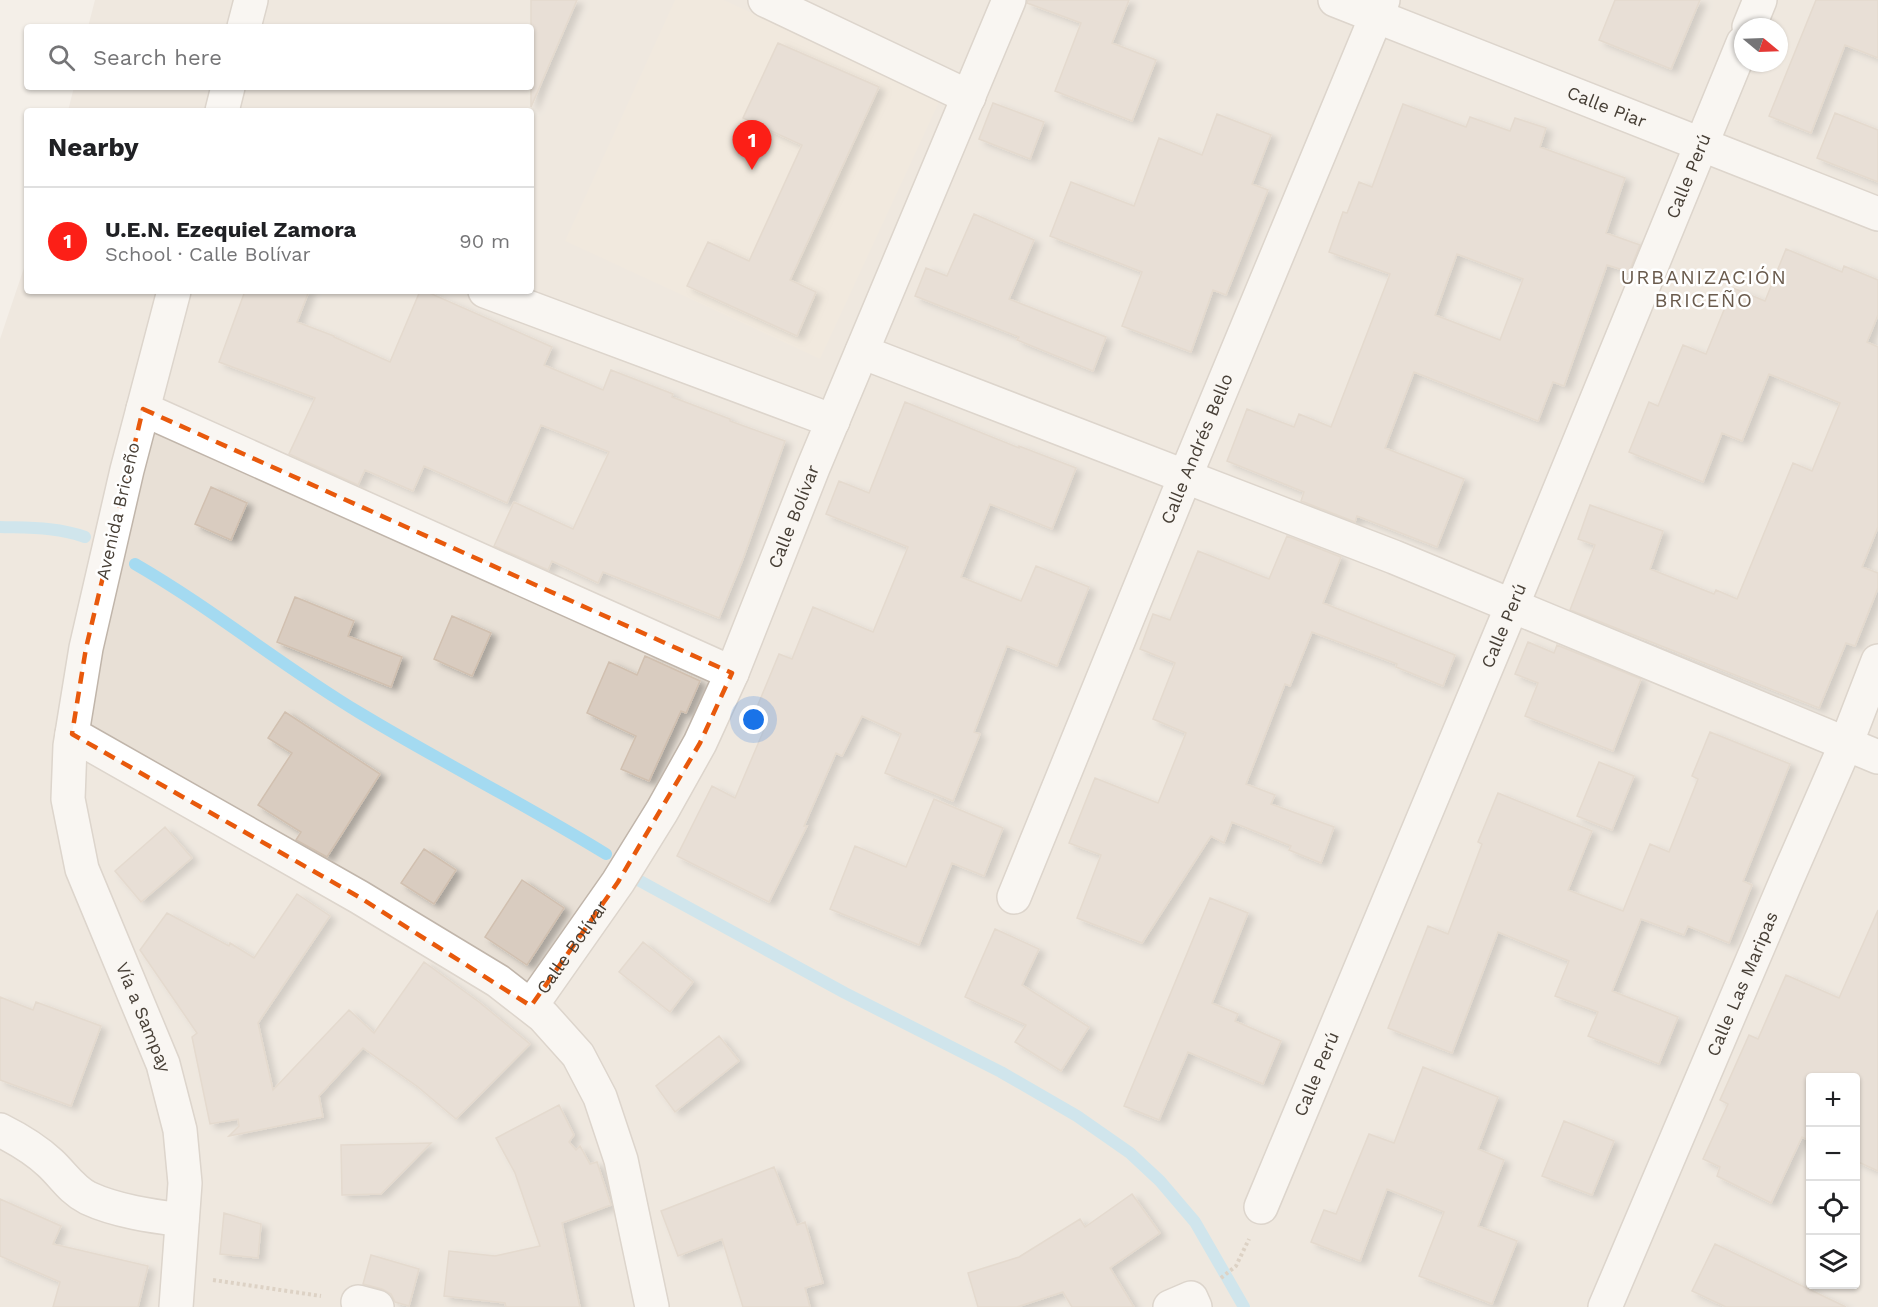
<!DOCTYPE html>
<html lang="en">
<head>
<meta charset="utf-8">
<style>
	body { margin:0; font-family:"Work Sans",sans-serif; background:#f6f6f6; color:#202124 }
	.controls { position:absolute; right:18px; bottom:18px; display:grid; overflow:hidden; border-radius:6px; box-shadow:0 2px 4px #0004 }
	.controls button { width:54px; height:54px; display:grid; place-items:center; padding:0; border:0; border-bottom:2px solid #e0e0e0; background:#fff; color:#202124; font:30px sans-serif }
	.compass { position:absolute; left:1734px; top:18px; width:54px; height:54px; border-radius:50%; background:#fff; box-shadow:0 2px 4px #0004; rotate:109deg }
	.you { position:absolute; left:754px; top:720px; width:21px; height:21px; margin:-15px; border:4px solid #fff; border-radius:50%; background:#1a73e8; box-shadow:0 0 0 9px #1a73e833 }
	.badge { display:grid; place-items:center; width:39px; height:39px; border-radius:50%; background:#fc1f17; color:#fff; font-size:20px; font-weight:700 }
	.pin { position:absolute; translate:-50% -50px; filter:drop-shadow(0 2px 3px #0008) }
	.pin::after { content:''; position:absolute; top:32px; width:21px; height:18px; background:inherit; clip-path:polygon(0 0,100% 0,50% 100%) }
	.list { margin:0; padding:0; list-style:none }
	h2 { display:flex; justify-content:space-between; align-items:center; height:78px; margin:0; padding:0 24px; font-size:26px }
	h2 small { font-size:20px; font-weight:400; color:#757577 }
	.list li { display:grid; grid-template-columns:39px 1fr auto; gap:18px; align-items:center; box-sizing:border-box; height:108px; padding:0 24px; border-top:2px solid #e0e0e0 }
	.list b { display:block; font-size:22px; white-space:nowrap }
	.list p { margin:0; font-size:20px; white-space:nowrap; color:#757577 }
	.list em { font-size:20px; font-style:normal; color:#757577 }
	.icon { flex:none; width:33px; height:33px; fill:none; stroke:currentColor; stroke-width:2; stroke-linecap:round; stroke-linejoin:round }
	.map { position:relative; flex:none; width:1878px; height:1307px; overflow:hidden }
	.search { position:absolute; background:#fff; box-shadow:0 2px 4px #0004; left:24px; top:24px; width:510px; height:66px; display:flex; align-items:center; gap:15px; box-sizing:border-box; padding:0 21px; border-radius:6px; color:#757577; font-size:22px }
	.panel { position:absolute; background:#fff; box-shadow:0 2px 4px #0004; left:24px; top:108px; width:510px; height:186px; border-radius:6px }
	.map>svg:first-child { display:block }
</style>
</head>
<body>
<div class="map">
<svg width="1878" height="1307" viewBox="0 0 1878 1307">
	<defs>
		<filter id="shadow"><feDropShadow dx="6" dy="4" stdDeviation="3" flood-color="#0004"/></filter>
	</defs>
	<rect width="100%" height="100%" fill="#f4efe8"/>
	<!-- residential -->
	<path fill="#e8e0d6" fill-rule="evenodd" d="M 95,0 L 1878,0 L 1878,1307 L 0,1307 L 0,339 L 27,259 L 27,291 L 531,291 L 531,111 L 68,111 L 74,87 L 531,87 L 531,27 L 88,27 ZM 1743,27 L 1779,27 L 1779,63 L 1743,63 ZM 1810,1078 L 1856,1078 L 1856,1284 L 1810,1284 Z"/>
	<!-- education -->
	<path fill="#ede2d2" d="M 675,0 L 724,0 L 940,100 L 820,359 L 565,241 Z"/>
	<g fill="none" stroke-linecap="round" stroke-linejoin="round">
		<!-- stream -->
		<path stroke="#a4daf1" stroke-width="12" d="M 0,527 C 29,528 58,527 85,537
			M 135,564 C 213,609 283,667 360,713 C 441,762 525,804 606,854
			M 640,881 L 845,993 L 1001,1072 L 1077,1116 L 1130,1153 L 1160,1181 L 1195,1222 L 1244,1307"/>
	</g>
	<!-- building -->
	<path fill="#d9ccc0" stroke="#d1c0b0" stroke-width="1.5" fill-rule="evenodd" filter="url(#shadow)" d="M 531,0 L 577,0 L 531,107 Z
		M 1028,0 L 1129,0 L 1112,43 L 1156,60 L 1132,121 L 1055,91 L 1081,23 L 1027,3 Z
		M 1615,0 L 1700,0 L 1671,69 L 1599,40 Z
		M 1816,0 L 1878,0 L 1878,58 L 1845,45 L 1811,133 L 1769,116 Z
		M 778,43 L 879,87 L 790,280 L 816,292 L 797,336 L 687,286 L 708,242 L 749,261 L 802,145 L 743,118 Z
		M 993,103 L 1044,122 L 1030,159 L 979,139 Z
		M 1403,104 L 1466,127 L 1470,117 L 1510,131 L 1515,118 L 1546,128 L 1540,147 L 1625,178 L 1606,233 L 1640,245 L 1629,272 L 1607,265 L 1564,386 L 1553,382 L 1538,421 L 1414,372 L 1385,448 L 1464,479 L 1437,547 L 1357,516 L 1355,522 L 1301,501 L 1304,492 L 1227,461 L 1247,409 L 1294,427 L 1299,414 L 1331,427 L 1390,274 L 1329,252 L 1343,212 L 1347,213 L 1359,182 L 1372,187 ZM 1457,254 L 1523,279 L 1500,340 L 1435,315 Z
		M 1835,113 L 1878,130 L 1878,182 L 1817,158 Z
		M 1217,114 L 1271,135 L 1252,184 L 1268,190 L 1226,295 L 1213,290 L 1191,352 L 1122,326 L 1142,272 L 1050,236 L 1071,182 L 1134,206 L 1159,138 L 1202,155 Z
		M 974,214 L 1034,240 L 1009,299 L 1106,337 L 1093,371 L 1017,340 L 1019,337 L 915,296 L 926,268 L 947,276 Z
		M 1786,249 L 1842,272 L 1844,266 L 1878,280 L 1878,315 L 1867,342 L 1878,347 L 1878,527 L 1862,567 L 1878,573 L 1878,588 L 1855,646 L 1846,643 L 1819,708 L 1570,610 L 1595,545 L 1578,539 L 1590,505 L 1663,531 L 1650,569 L 1714,594 L 1716,590 L 1737,599 L 1793,463 L 1812,471 L 1840,403 L 1769,374 L 1742,441 L 1722,433 L 1703,482 L 1629,452 L 1649,402 L 1658,406 L 1683,345 L 1706,354 L 1733,288 L 1765,301 Z
		M 245,291 L 309,291 L 297,322 L 334,336 L 334,337 L 390,362 L 420,291 L 425,291 L 552,347 L 544,365 L 603,390 L 611,370 L 673,394 L 672,397 L 730,419 L 730,421 L 785,441 L 743,559 L 719,618 L 603,572 L 598,583 L 552,561 L 548,570 L 494,546 L 514,502 L 573,529 L 609,452 L 541,425 L 507,503 L 424,466 L 413,491 L 365,470 L 358,485 L 289,454 L 315,398 L 219,362 Z
		M 905,402 L 1019,448 L 1019,446 L 1076,468 L 1052,529 L 990,504 L 961,577 L 1021,601 L 1036,566 L 1089,587 L 1057,666 L 1007,646 L 974,732 L 980,734 L 953,801 L 885,773 L 901,734 L 862,716 L 842,756 L 836,753 L 804,826 L 807,826 L 769,902 L 677,856 L 712,786 L 735,798 L 766,725 L 752,719 L 779,654 L 792,659 L 813,607 L 873,632 L 908,547 L 826,514 L 839,481 L 869,493 Z
		M 211,487 L 247,503 L 231,540 L 195,524 Z
		M 1287,536 L 1341,557 L 1323,603 L 1455,655 L 1443,686 L 1396,667 L 1397,664 L 1312,632 L 1290,686 L 1285,684 L 1246,784 L 1275,795 L 1271,804 L 1334,827 L 1321,863 L 1289,850 L 1291,846 L 1232,822 L 1224,843 L 1211,836 L 1142,943 L 1077,918 L 1101,855 L 1069,843 L 1095,778 L 1158,803 L 1186,733 L 1153,719 L 1175,663 L 1140,649 L 1153,614 L 1170,620 L 1198,551 L 1269,579 Z
		M 295,597 L 354,621 L 348,636 L 402,657 L 391,687 L 277,642 Z
		M 452,616 L 491,633 L 472,676 L 434,659 Z
		M 1528,642 L 1554,653 L 1557,645 L 1641,679 L 1613,751 L 1525,716 L 1538,683 L 1515,674 Z
		M 645,656 L 700,681 L 686,713 L 681,711 L 649,781 L 621,769 L 636,736 L 587,713 L 609,662 L 637,675 Z
		M 285,712 L 380,774 L 327,857 L 296,840 L 301,832 L 258,805 L 292,753 L 268,738 Z
		M 1710,732 L 1790,764 L 1743,881 L 1752,885 L 1729,943 L 1688,926 L 1684,935 L 1641,919 L 1612,991 L 1678,1017 L 1659,1064 L 1588,1036 L 1598,1012 L 1555,996 L 1569,961 L 1498,932 L 1452,1053 L 1388,1028 L 1428,926 L 1448,934 L 1482,844 L 1478,842 L 1498,793 L 1592,831 L 1568,890 L 1623,911 L 1650,844 L 1669,852 L 1698,779 L 1692,776 Z
		M 1599,762 L 1634,776 L 1612,830 L 1577,816 Z
		M 934,799 L 1003,828 L 984,876 L 952,863 L 919,945 L 830,909 L 855,846 L 906,867 Z
		M 165,827 L 192,858 L 141,902 L 115,871 Z
		M 424,849 L 456,870 L 434,904 L 401,883 Z
		M 522,880 L 564,908 L 527,965 L 485,937 Z
		M 297,894 L 330,916 L 258,1023 L 273,1090 L 349,1010 L 374,1033 L 424,962 L 479,1002 L 530,1044 L 456,1119 L 418,1087 L 363,1048 L 319,1096 L 323,1117 L 229,1136 L 239,1126 L 238,1119 L 210,1124 L 192,1037 L 197,1033 L 140,950 L 167,913 L 229,946 L 230,943 L 254,958 Z
		M 1210,898 L 1248,913 L 1212,1003 L 1238,1014 L 1235,1021 L 1281,1041 L 1263,1084 L 1188,1052 L 1159,1120 L 1124,1106 Z
		M 1878,910 L 1878,1171 L 1856,1161 L 1856,1077 L 1810,1077 L 1810,1141 L 1802,1137 L 1771,1203 L 1717,1176 L 1720,1167 L 1703,1159 L 1728,1104 L 1720,1100 L 1749,1035 L 1758,1039 L 1786,975 L 1839,998 Z
		M 995,929 L 1039,949 L 1022,985 L 1089,1027 L 1061,1071 L 1015,1042 L 1026,1025 L 965,997 Z
		M 643,942 L 693,982 L 670,1012 L 619,972 Z
		M 0,997 L 33,1010 L 36,1002 L 101,1026 L 71,1106 L 0,1080 Z
		M 719,1036 L 739,1061 L 675,1112 L 656,1086 Z
		M 1423,1067 L 1498,1097 L 1478,1149 L 1504,1160 L 1478,1226 L 1517,1241 L 1492,1304 L 1419,1276 L 1444,1212 L 1387,1189 L 1360,1261 L 1311,1242 L 1324,1210 L 1336,1214 L 1369,1134 L 1394,1143 Z
		M 559,1105 L 574,1135 L 569,1142 L 576,1150 L 580,1146 L 590,1164 L 597,1162 L 611,1205 L 562,1223 L 580,1307 L 506,1307 L 505,1303 L 444,1296 L 449,1251 L 495,1256 L 540,1246 L 515,1173 L 496,1138 Z
		M 1564,1121 L 1614,1141 L 1592,1195 L 1542,1176 Z
		M 431,1143 L 381,1194 L 342,1195 L 341,1145 Z
		M 774,1167 L 797,1225 L 805,1222 L 823,1283 L 805,1288 L 810,1307 L 743,1307 L 722,1239 L 678,1256 L 661,1211 Z
		M 1132,1194 L 1160,1233 L 1110,1268 L 1134,1307 L 1072,1307 L 1063,1292 L 1017,1307 L 978,1307 L 968,1273 L 1019,1257 L 1080,1219 L 1085,1227 Z
		M 0,1199 L 61,1226 L 53,1244 L 148,1266 L 138,1307 L 53,1307 L 60,1282 L 0,1256 Z
		M 224,1213 L 261,1224 L 258,1258 L 220,1254 Z
		M 1715,1244 L 1846,1307 L 1726,1307 L 1692,1291 Z
		M 371,1255 L 419,1269 L 409,1306 L 395,1302 L 391,1294 L 382,1289 L 363,1284 Z"/>
	<g fill="none" stroke-linecap="round" stroke-linejoin="round">
		<!-- street casing -->
		<g stroke="#c0b5aa" stroke-width="36">
			<g id="street">
				<path d="M 765,0 L 969,97"/>
				<path id="s1" d="M 1335,0 L 1878,214"/>
				<path d="M 244,27 L 251,0"/>
				<path d="M 1749,27 L 1760,0"/>
				<path d="M 222,111 L 228,87"/>
				<path id="s2" d="M 174,291 L 127,470 L 86,648 L 70,746 L 68,799 L 82,869 L 163,1064 L 180,1130 L 185,1183 L 176,1307"/>
				<path d="M 485,291 L 833,421"/>
				<path d="M 862,352 L 1394,557 L 1878,757"/>
				<path d="M 143,409 L 732,673"/>
				<path d="M 72,734 L 359,897 L 498,981 L 543,1016 L 578,1055 L 600,1097 L 621,1160 L 652,1307"/>
				<path id="s3" d="M 1014,897 L 1185,477 L 1383,0"/>
				<path id="s4" d="M 531,1006 L 618,882 L 662,811 L 700,743 L 732,673 L 813,468 L 1009,0"/>
				<path d="M 0,1130 C 18,1139 35,1149 50,1163 C 63,1175 72,1190 88,1198 C 116,1211 151,1216 182,1220"/>
				<path id="s5" d="M 1261,1207 L 1512,606 L 1743,43"/>
				<path d="M 358,1302 L 377,1307"/>
				<path d="M 1170,1307 L 1191,1298 L 1195,1307"/>
				<path id="s6" d="M 1605,1307 L 1787,879 L 1846,744 L 1878,661"/>
			</g>
		</g>
		<!-- path -->
		<path stroke="#c2b09b" stroke-width="4" stroke-dasharray="3 3" stroke-linecap="butt" d="M 1221,1278 L 1236,1266 L 1249,1239
			M 213,1280 L 321,1296"/>
		<!-- street -->
		<use href="#street" stroke="#fff" stroke-width="33"/>
	</g>
	<!-- marked area -->
	<path d="M0 0H1878V1307H0ZM 143,409 L 732,673 L 700,743 L 618,882 L 531,1006 L 359,897 L 72,734 L 86,648 Z" fill="#f4efe8" fill-opacity=".55" fill-rule="evenodd"/>
	<path fill="none" stroke="#e8590c" stroke-width="4.5" stroke-dasharray="12 8" stroke-linejoin="round" d="M 143,409 L 732,673 L 700,743 L 618,882 L 531,1006 L 359,897 L 72,734 L 86,648 Z"/>
	<g text-anchor="middle" stroke-width="5" stroke-linejoin="round" paint-order="stroke">
		<!-- street labels -->
		<g font-size="18" fill="#473f36" stroke="#fff">
			<text dy="6" stroke="none"><textPath href="#s1" startOffset="292">Calle Piar</textPath></text>
			<text dy="6" stroke="none"><textPath href="#s5" startOffset="1116">Calle Perú</textPath></text>
			<text dy="6" stroke="none"><textPath href="#s3" startOffset="484">Calle Andrés Bello</textPath></text>
			<text transform="translate(118 511) rotate(-77)" y="6">Avenida Briceño</text>
			<text dy="6" stroke="none"><textPath href="#s4" startOffset="558">Calle Bolívar</textPath></text>
			<text dy="6" stroke="none"><textPath href="#s5" startOffset="630">Calle Perú</textPath></text>
			<text dy="6" stroke="none"><textPath href="#s4" startOffset="72">Calle Bolívar</textPath></text>
			<text dy="6" stroke="none"><textPath href="#s6" startOffset="351">Calle Las Maripas</textPath></text>
			<text dy="6" stroke="none"><textPath href="#s2" startOffset="752">Vía a Sampay</textPath></text>
			<text dy="6" stroke="none"><textPath href="#s5" startOffset="144">Calle Perú</textPath></text>
		</g>
		<!-- neighbourhood labels -->
		<g font-size="20" letter-spacing="1.5" fill="#6a5b4d" stroke="#fff">
			<text x="1704" y="284">URBANIZACIÓN<tspan x="1704" dy="23">BRICEÑO</tspan></text>
		</g>
	</g>
</svg>
<div class="controls">
<button>+</button>
<button>−</button>
<button><svg class="icon" aria-label="locate" viewBox="0 0 24 24"><circle cx="12" cy="12" r="6"/><path d="M12 2v4M12 18v4M2 12h4M18 12h4"/></svg></button>
<button><svg class="icon" aria-label="layers" viewBox="0 0 24 24"><path d="M12 4l9 5-9 5-9-5zM3 14l9 5 9-5"/></svg></button>
</div>
<svg class="compass" viewBox="-18 -18 36 36"><path d="M0-13l5 13h-10z" fill="#e53935"/><path d="M0 13l5-13h-10z" fill="#757577"/></svg>
<div class="you"></div>
<div class="pin badge" style="left:752px;top:170px">1</div>
<div class="search"><svg class="icon" aria-label="search" viewBox="0 0 24 24"><circle cx="10" cy="10" r="6"/><path d="M15 15l6 6"/></svg>Search here</div>
<section class="panel">
<h2>Nearby<small></small></h2>
<ul class="list">
<li><span class="badge">1</span><div><b>U.E.N. Ezequiel Zamora</b><p>School · Calle Bolívar</p></div><em>90 m</em></li>
</ul>
</section>
</div>
</body>
</html>
